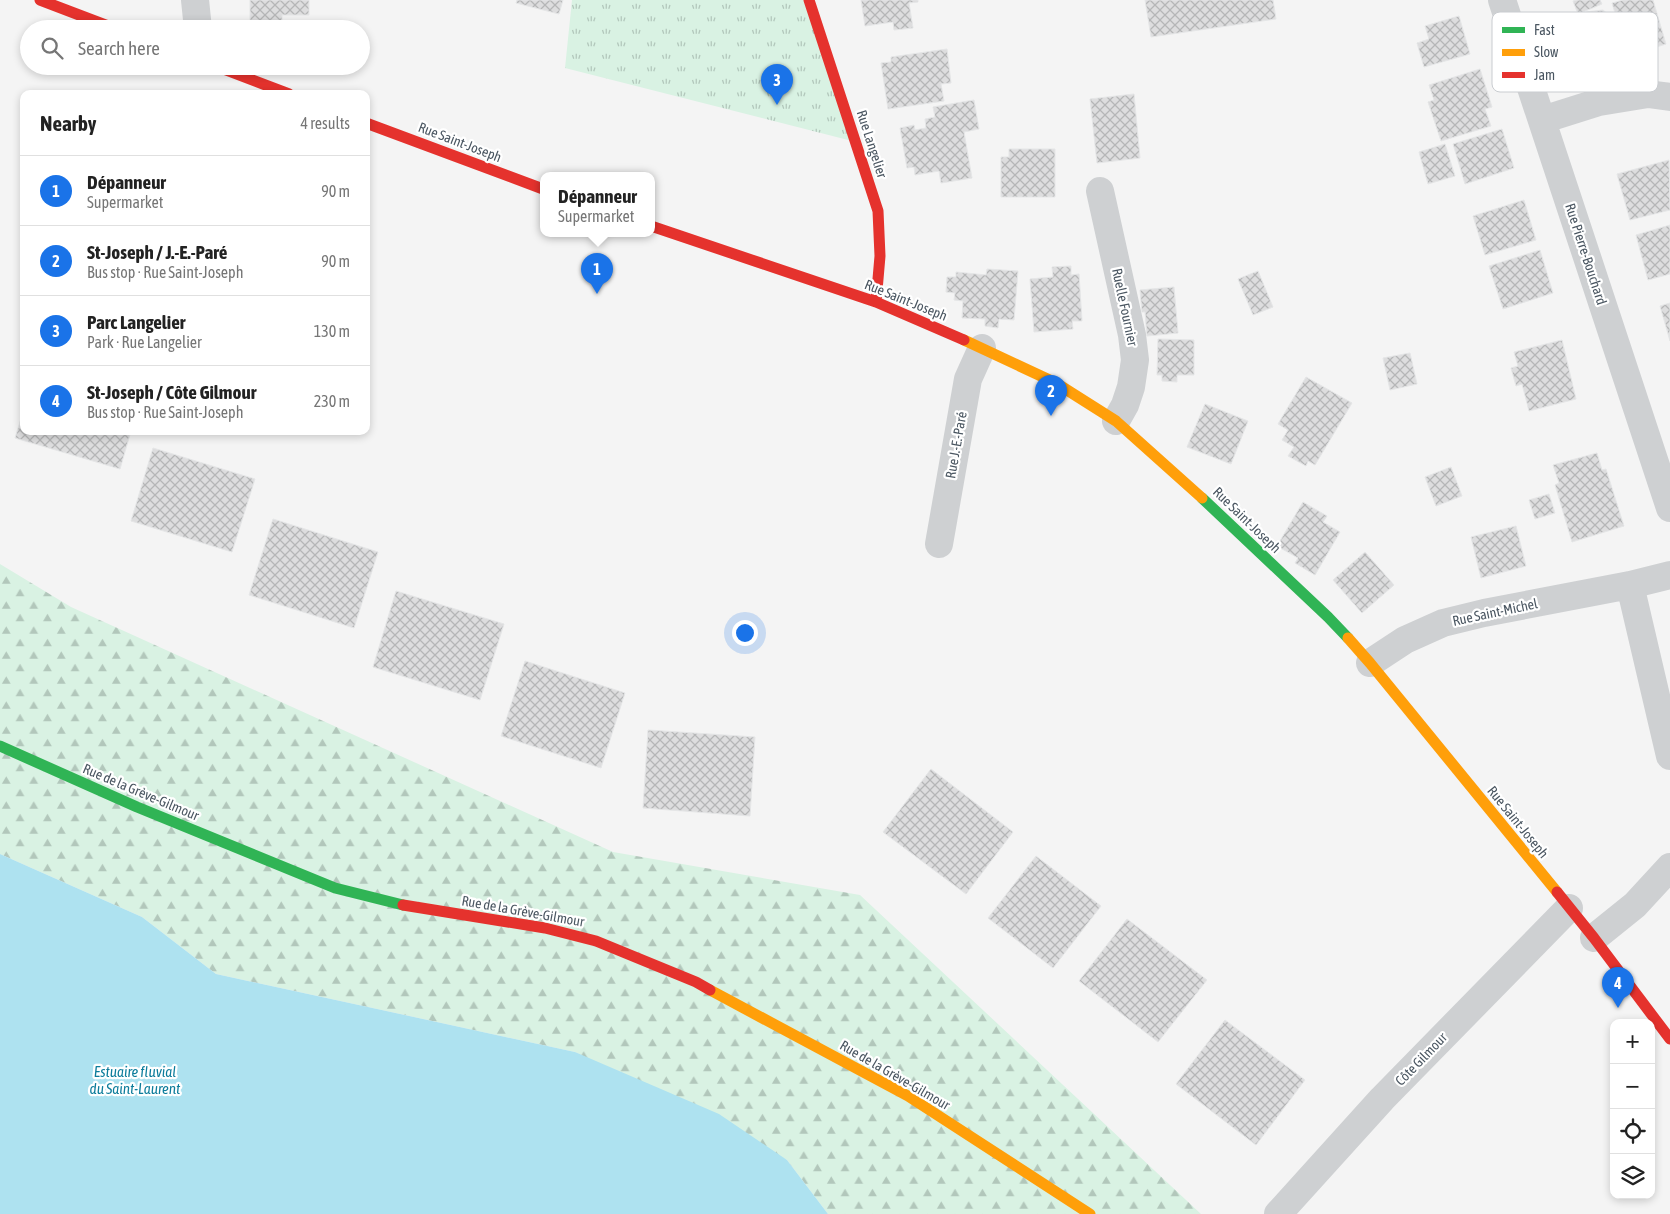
<!DOCTYPE html>
<html lang="en">
<head>
<meta charset="utf-8">
<style>
	body { margin:0; font-family:"Asap Condensed",sans-serif; background:#f2f2f2; color:#222 }
	.controls { position:absolute; right:15px; bottom:15px; display:grid; overflow:hidden; border-radius:10px; box-shadow:0 2px 8px #0003 }
	.controls button { width:45px; height:45px; display:grid; place-items:center; padding:0; border:0; border-bottom:1px solid #e0e0e0; background:#fff; color:#222; font:25px sans-serif }
	.you { position:absolute; left:744px; top:632px; width:18px; height:18px; margin:-12px; border:4px solid #fff; border-radius:50%; background:#1a73e8; box-shadow:0 0 0 8px #1a73e833 }
	.badge { display:grid; place-items:center; width:32px; height:32px; border-radius:50%; background:#1a73e8; color:#fff; font-size:16px; font-weight:700 }
	.pin { position:absolute; translate:-50% -41px; filter:drop-shadow(0 1px 2px #0008) }
	.pin::after { content:''; position:absolute; top:26px; width:18px; height:15px; background:inherit; clip-path:polygon(0 0,100% 0,50% 100%) }
	.popup { position:absolute; left:540px; top:172px; width:115px; height:65px; box-sizing:border-box; display:grid; place-content:center; border-radius:10px; background:#fff; filter:drop-shadow(0 1px 4px #0005); font-size:16px; white-space:nowrap; color:#767676 }
	.popup b { font-size:19px; color:#222 }
	.popup::after { content:''; position:absolute; left:50%; top:100%; margin-left:-10px; border:10px solid transparent; border-top-color:#fff }
	.list { margin:0; padding:0; list-style:none }
	h2 { display:flex; justify-content:space-between; align-items:center; height:65px; margin:0; padding:0 20px; font-size:21px }
	h2 small { font-size:16px; font-weight:400; color:#767676 }
	.list li { display:grid; grid-template-columns:32px 1fr auto; gap:15px; align-items:center; box-sizing:border-box; height:70px; padding:0 20px; border-top:1px solid #e0e0e0 }
	.list b { display:block; font-size:19px; white-space:nowrap }
	.list p { margin:0; font-size:16px; white-space:nowrap; color:#767676 }
	.list em { font-size:16px; font-style:normal; color:#767676 }
	.icon { flex:none; width:28px; height:28px; fill:none; stroke:currentColor; stroke-width:2; stroke-linecap:round; stroke-linejoin:round }
	.map { position:relative; flex:none; width:1670px; height:1214px; overflow:hidden }
	.search { position:absolute; background:#fff; box-shadow:0 2px 8px #0003; left:20px; top:20px; width:350px; height:55px; display:flex; align-items:center; gap:12px; box-sizing:border-box; padding:0 18px; border-radius:28px; color:#767676; font-size:19px }
	.panel { position:absolute; background:#fff; box-shadow:0 2px 8px #0003; left:20px; top:90px; width:350px; height:345px; border-radius:10px }
	.map>svg:first-child { display:block }
</style>
</head>
<body>
<div class="map">
<svg width="1670" height="1214" viewBox="0 0 1670 1214">
	<defs>
		<pattern id="grass-tufts" width="24" height="20" patternUnits="userSpaceOnUse" patternTransform="scale(1.25)"><rect width="24" height="20" fill="#d9f2e3"/><path d="M3 7l-1-3M5 7V3M7 7l1-3M15 17l-1-3M17 17v-4M19 17l1-3" fill="none" stroke="#b2c7bb"/></pattern>
		<pattern id="forest-firs" width="22" height="20" patternUnits="userSpaceOnUse" patternTransform="scale(1.25)"><rect width="22" height="20" fill="#d9f2e3"/><path d="M5 1l3.5 6h-7zM16 11l3.5 6h-7z" fill="#b2c7bb"/></pattern>
		<pattern id="building-cross-hatch" width="8" height="8" patternUnits="userSpaceOnUse" patternTransform="scale(1.25)"><rect width="8" height="8" fill="#ddddde"/><path d="M0 0l8 8M0 8l8-8" fill="none" stroke="#b5b6b7"/></pattern>
	</defs>
	<rect width="100%" height="100%" fill="#f4f4f4"/>
	<!-- grass -->
	<path fill="url(#grass-tufts)" d="M 572,0 L 809,0 L 856,142 L 565,68 Z"/>
	<!-- forest -->
	<path fill="url(#forest-firs)" d="M 0,564 L 71,607 L 613,852 L 860,895 L 1201,1214 L 828,1214 L 787,1160 L 575,1052 L 216,974 L 142,917 L 0,854 Z"/>
	<!-- water -->
	<path fill="#aee2f0" d="M 0,854 L 142,917 L 216,974 L 575,1052 L 719,1114 L 787,1160 L 828,1214 L 0,1214 Z"/>
	<!-- building -->
	<path fill="url(#building-cross-hatch)" stroke="#e5e6e7" d="M 250,0 L 309,0 L 309,15 L 282,15 L 282,24 L 250,24 Z
		M 517,0 L 563,0 L 559,14 L 516,3 Z
		M 861,0 L 918,0 L 918,2 L 909,3 L 913,28 L 894,30 L 893,22 L 865,26 Z
		M 1145,0 L 1273,0 L 1276,19 L 1151,37 Z
		M 1577,0 L 1600,0 L 1602,4 L 1578,14 L 1573,1 Z
		M 1623,0 L 1653,0 L 1666,44 L 1647,50 L 1646,44 L 1626,50 L 1612,3 Z
		M 1603,10 L 1609,15 L 1613,59 L 1598,61 L 1598,58 L 1583,59 L 1583,62 L 1568,64 L 1564,18 L 1582,16 L 1586,12 Z
		M 1459,16 L 1470,54 L 1424,67 L 1417,43 L 1429,39 L 1425,26 Z
		M 947,49 L 951,83 L 941,84 L 944,101 L 888,109 L 881,63 L 891,62 L 891,57 Z
		M 1480,69 L 1492,107 L 1485,109 L 1491,126 L 1441,141 L 1428,102 L 1434,100 L 1429,85 Z
		M 1134,94 L 1140,158 L 1097,163 L 1090,99 Z
		M 974,100 L 979,129 L 964,132 L 972,178 L 941,183 L 939,171 L 915,175 L 914,167 L 907,168 L 900,128 L 914,125 L 915,130 L 926,128 L 925,119 L 935,117 L 933,107 Z
		M 1502,129 L 1514,168 L 1465,184 L 1453,144 Z
		M 1445,144 L 1455,176 L 1428,184 L 1419,152 Z
		M 1009,149 L 1055,149 L 1055,197 L 1001,197 L 1001,157 L 1009,157 Z
		M 1669,160 L 1670,210 L 1630,220 L 1617,174 Z
		M 1524,200 L 1536,240 L 1485,255 L 1473,216 Z
		M 1670,225 L 1670,274 L 1648,280 L 1636,235 Z
		M 1540,250 L 1553,293 L 1503,309 L 1489,266 Z
		M 1071,266 L 1071,275 L 1079,274 L 1082,321 L 1072,321 L 1073,329 L 1034,332 L 1030,279 L 1053,277 L 1052,267 Z
		M 987,269 L 1018,271 L 1014,320 L 999,319 L 998,328 L 985,326 L 985,319 L 962,318 L 963,301 L 954,300 L 955,293 L 946,292 L 947,277 L 956,277 L 956,272 L 986,275 Z
		M 1258,271 L 1273,307 L 1253,315 L 1238,279 Z
		M 1174,287 L 1178,333 L 1147,336 L 1145,312 L 1142,312 L 1140,290 Z
		M 1670,303 L 1670,341 L 1660,306 Z
		M 1158,339 L 1194,340 L 1194,375 L 1177,375 L 1177,382 L 1162,381 L 1162,375 L 1157,375 Z
		M 1562,340 L 1576,399 L 1529,411 L 1522,384 L 1516,386 L 1511,368 L 1518,366 L 1514,352 Z
		M 1410,353 L 1417,384 L 1390,390 L 1383,358 Z
		M 1306,377 L 1352,403 L 1315,465 L 1308,461 L 1306,466 L 1288,456 L 1294,447 L 1282,440 L 1288,430 L 1278,424 Z
		M 1205,404 L 1248,421 L 1231,464 L 1187,447 Z
		M 24,409 L 24,431 L 131,431 L 120,469 L 15,438 Z
		M 153,448 L 255,479 L 232,552 L 131,521 Z
		M 1597,453 L 1602,470 L 1606,469 L 1624,526 L 1572,542 L 1555,485 L 1559,483 L 1553,465 Z
		M 1451,467 L 1462,496 L 1436,506 L 1425,477 Z
		M 1549,494 L 1555,513 L 1535,519 L 1529,500 Z
		M 1303,502 L 1327,516 L 1323,522 L 1340,532 L 1315,575 L 1295,563 L 1298,558 L 1277,546 Z
		M 273,519 L 378,552 L 354,628 L 249,595 Z
		M 1516,526 L 1526,566 L 1481,578 L 1471,537 Z
		M 1365,552 L 1394,585 L 1362,613 L 1333,580 Z
		M 396,591 L 504,624 L 480,700 L 373,667 Z
		M 525,661 L 625,693 L 601,768 L 501,736 Z
		M 648,730 L 755,737 L 750,816 L 643,808 Z
		M 931,769 L 1013,832 L 966,894 L 883,832 Z
		M 1036,856 L 1101,906 L 1053,968 L 988,918 Z
		M 1127,919 L 1207,980 L 1158,1042 L 1079,981 Z
		M 1225,1020 L 1305,1080 L 1256,1145 L 1176,1084 Z"/>
	<g fill="none" stroke-linecap="round" stroke-linejoin="round">
		<!-- street -->
		<path stroke="#ced0d2" stroke-width="28" d="M 195,0 L 198,29
			M 1502,0 L 1670,508
			M 1542,120 L 1599,102 L 1648,94 L 1670,97
			M 1100,191 L 1132,335 L 1135,360 L 1131,387 L 1125,405 L 1116,421
			M 939,544 L 968,379 L 982,348
			M 1630,585 L 1670,756
			M 1370,663 L 1405,640 L 1443,623 L 1484,613 L 1630,585 L 1670,575
			M 1594,938 L 1635,905 L 1670,867
			M 1278,1214 L 1382,1099 L 1569,908"/>
		<!-- fast -->
		<path stroke="#30b455" stroke-width="11" d="M 1202,498 L 1328,617 L 1348,638
			M 0,746 L 137,807 L 335,888 L 403,905"/>
		<!-- slow -->
		<path stroke="#ff9f0a" stroke-width="11" d="M 964,340 L 1056,383 L 1116,421 L 1202,498
			M 1348,638 L 1370,663 L 1557,892
			M 710,990 L 908,1096 L 1090,1214"/>
		<!-- jam -->
		<path stroke="#e5322d" stroke-width="11" d="M 40,0 L 116,29
			M 809,0 L 878,211 L 880,256 L 876,302
			M 216,66 L 289,94
			M 366,123 L 543,189
			M 651,226 L 876,302 L 964,340
			M 1557,892 L 1594,938 L 1670,1039
			M 403,905 L 545,928 L 596,941 L 696,982 L 710,990"/>
	</g>
	<g text-anchor="middle" stroke-width="4.5" stroke-linejoin="round" paint-order="stroke">
		<!-- street labels -->
		<g font-size="14" fill="#4a5661" stroke="#fff">
			<text transform="translate(460 142) rotate(21)" y="5">Rue Saint-Joseph</text>
			<text transform="translate(872 144) rotate(72)" y="5">Rue Langelier</text>
			<text transform="translate(1586 254) rotate(72)" y="5">Rue Pierre-Bouchard</text>
			<text transform="translate(906 300) rotate(22)" y="5">Rue Saint-Joseph</text>
			<text transform="translate(1125 307) rotate(78)" y="5">Ruelle Fournier</text>
			<text transform="translate(956 445) rotate(-80)" y="5">Rue J.-E.-Paré</text>
			<text transform="translate(1247 520) rotate(44)" y="5">Rue Saint-Joseph</text>
			<text transform="translate(1495 612) rotate(-12)" y="5">Rue Saint-Michel</text>
			<text transform="translate(141 792) rotate(23)" y="5">Rue de la Grève-Gilmour</text>
			<text transform="translate(1518 822) rotate(51)" y="5">Rue Saint-Joseph</text>
			<text transform="translate(523 911) rotate(10)" y="5">Rue de la Grève-Gilmour</text>
			<text transform="translate(1421 1059) rotate(-46)" y="5">Côte Gilmour</text>
			<text transform="translate(895 1075) rotate(30)" y="5">Rue de la Grève-Gilmour</text>
		</g>
		<!-- water labels -->
		<g font-size="15" font-style="italic" fill="#0c7c9b" stroke="#fff">
			<text x="135" y="1077">Estuaire fluvial<tspan x="135" dy="17">du Saint-Laurent</tspan></text>
		</g>
	</g>
	<!-- legend -->
	<rect x="1492" y="12" width="166" height="80" rx="8" fill="#fff" stroke="#c9ccd0" stroke-width="1"/>
	<rect x="1502" y="27" width="23" height="6" fill="#30b455"/>
	<rect x="1502" y="49" width="23" height="7" fill="#ff9f0a"/>
	<rect x="1502" y="72" width="23" height="6" fill="#e5322d"/>
	<g font-size="14" fill="#4a5661">
		<text x="1534" y="35">Fast</text>
		<text x="1534" y="57">Slow</text>
		<text x="1534" y="80">Jam</text>
	</g>
</svg>
<div class="controls">
<button>+</button>
<button>−</button>
<button><svg class="icon" aria-label="locate" viewBox="0 0 24 24"><circle cx="12" cy="12" r="6"/><path d="M12 2v4M12 18v4M2 12h4M18 12h4"/></svg></button>
<button><svg class="icon" aria-label="layers" viewBox="0 0 24 24"><path d="M12 4l9 5-9 5-9-5zM3 14l9 5 9-5"/></svg></button>
</div>
<div class="you"></div>
<div class="pin badge" style="left:597px;top:294px">1</div>
<div class="popup"><b>Dépanneur</b>Supermarket</div>
<div class="pin badge" style="left:1051px;top:416px">2</div>
<div class="pin badge" style="left:777px;top:105px">3</div>
<div class="pin badge" style="left:1618px;top:1008px">4</div>
<div class="search"><svg class="icon" aria-label="search" viewBox="0 0 24 24"><circle cx="10" cy="10" r="6"/><path d="M15 15l6 6"/></svg>Search here</div>
<section class="panel">
<h2>Nearby<small>4 results</small></h2>
<ul class="list">
<li><span class="badge">1</span><div><b>Dépanneur</b><p>Supermarket</p></div><em>90 m</em></li>
<li><span class="badge">2</span><div><b>St-Joseph / J.-E.-Paré</b><p>Bus stop · Rue Saint-Joseph</p></div><em>90 m</em></li>
<li><span class="badge">3</span><div><b>Parc Langelier</b><p>Park · Rue Langelier</p></div><em>130 m</em></li>
<li><span class="badge">4</span><div><b>St-Joseph / Côte Gilmour</b><p>Bus stop · Rue Saint-Joseph</p></div><em>230 m</em></li>
</ul>
</section>
</div>
</body>
</html>
